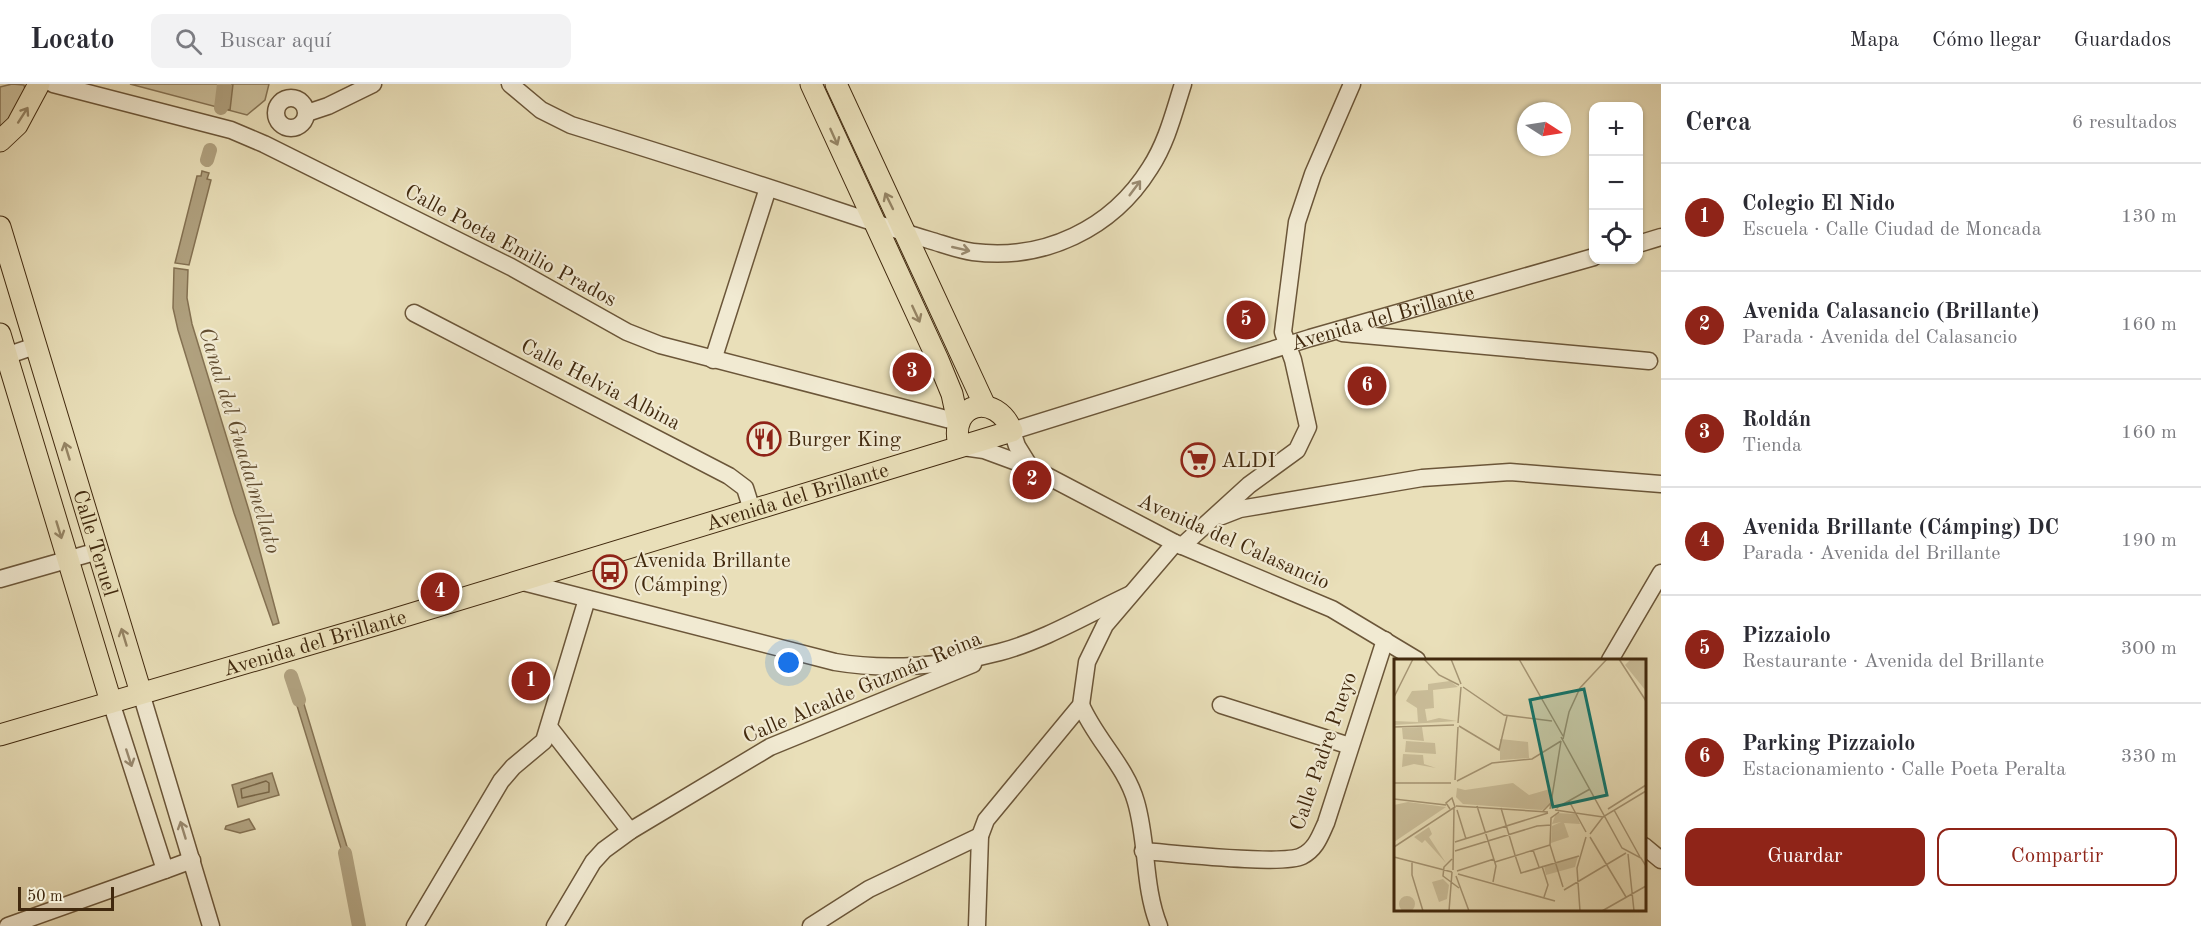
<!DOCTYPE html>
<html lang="es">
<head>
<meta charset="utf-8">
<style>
	body { margin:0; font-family:"Old Standard TT",serif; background:#f2f2f3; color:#2b2b33 }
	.controls { position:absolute; right:18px; top:18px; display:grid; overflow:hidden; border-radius:12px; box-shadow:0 2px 4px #0004 }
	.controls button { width:54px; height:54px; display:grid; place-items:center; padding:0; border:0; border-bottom:2px solid #e1e1e2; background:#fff; color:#2b2b33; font:30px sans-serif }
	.compass { position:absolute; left:1517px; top:18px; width:54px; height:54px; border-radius:50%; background:#fff; box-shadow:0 2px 4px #0004; rotate:102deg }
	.scale { position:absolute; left:18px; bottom:15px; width:96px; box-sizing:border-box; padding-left:6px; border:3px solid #41290e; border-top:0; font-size:16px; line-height:21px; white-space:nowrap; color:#41290e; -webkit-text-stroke:4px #f1ead2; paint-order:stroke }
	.you { position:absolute; left:789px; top:579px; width:21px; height:21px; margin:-15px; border:4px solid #fff; border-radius:50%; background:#1a73e8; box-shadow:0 0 0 9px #1a73e833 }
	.badge { display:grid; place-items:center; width:39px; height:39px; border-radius:50%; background:#8f2418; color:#fff; font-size:20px; font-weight:700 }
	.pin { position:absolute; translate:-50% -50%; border:3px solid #fff; box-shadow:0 2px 6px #0006 }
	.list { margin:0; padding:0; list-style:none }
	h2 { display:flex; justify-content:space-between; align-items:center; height:78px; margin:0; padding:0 24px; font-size:26px }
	h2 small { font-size:20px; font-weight:400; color:#7c7c81 }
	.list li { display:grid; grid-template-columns:39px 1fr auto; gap:18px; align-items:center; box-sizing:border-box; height:108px; padding:0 24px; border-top:2px solid #e1e1e2 }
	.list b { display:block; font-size:22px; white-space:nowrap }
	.list p { margin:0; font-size:20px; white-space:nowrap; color:#7c7c81 }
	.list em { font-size:20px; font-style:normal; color:#7c7c81 }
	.actions { display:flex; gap:12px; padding:18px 24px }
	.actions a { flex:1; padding:14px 0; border:2px solid #8f2418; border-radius:12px; text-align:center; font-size:21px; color:#8f2418 }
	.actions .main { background:#8f2418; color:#fff }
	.icon { flex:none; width:33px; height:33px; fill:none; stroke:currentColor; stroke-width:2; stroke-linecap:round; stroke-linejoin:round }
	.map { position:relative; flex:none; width:1661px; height:842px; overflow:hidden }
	header { display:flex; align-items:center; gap:36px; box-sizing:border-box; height:84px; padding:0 30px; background:#fff; border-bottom:2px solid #e1e1e2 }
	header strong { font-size:28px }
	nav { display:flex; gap:33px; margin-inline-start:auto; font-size:21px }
	.search { width:420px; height:54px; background:#f2f2f3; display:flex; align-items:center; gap:15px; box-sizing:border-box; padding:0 21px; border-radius:12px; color:#7c7c81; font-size:22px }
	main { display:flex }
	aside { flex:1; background:#fff }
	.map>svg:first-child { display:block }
</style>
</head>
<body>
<header>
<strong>Locato</strong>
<div class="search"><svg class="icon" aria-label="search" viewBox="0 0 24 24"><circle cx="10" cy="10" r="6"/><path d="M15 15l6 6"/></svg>Buscar aquí</div>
<nav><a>Mapa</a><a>Cómo llegar</a><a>Guardados</a></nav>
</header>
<main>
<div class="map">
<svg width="1661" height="842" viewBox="0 0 1661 842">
	<rect width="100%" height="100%" fill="#e9dfb9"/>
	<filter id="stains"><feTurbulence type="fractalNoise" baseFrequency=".00333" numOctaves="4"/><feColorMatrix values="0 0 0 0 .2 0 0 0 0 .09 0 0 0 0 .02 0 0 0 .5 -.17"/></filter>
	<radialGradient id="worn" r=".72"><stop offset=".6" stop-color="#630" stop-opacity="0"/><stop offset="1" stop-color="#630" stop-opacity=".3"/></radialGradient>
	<!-- green -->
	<path fill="#ccc09c" stroke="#867455" stroke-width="1.5" d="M 12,0 L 24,1 L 26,10 L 0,47 L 0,3 Z
		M 130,0 L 269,0 L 265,16 L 247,31 Z"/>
	<!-- water -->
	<path fill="#b0a17f" stroke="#847152" stroke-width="1.5" d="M 220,0 L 233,0 L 230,26 L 216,23 Z
		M 202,87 L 209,89 L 207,95 L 211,96 L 189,181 L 175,179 L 197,92 L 201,92 Z
		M 174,184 L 188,186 L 187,214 L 192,240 L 250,430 L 279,539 L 273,541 L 234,429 L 178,246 L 173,224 Z
		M 297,597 L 354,786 L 348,787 L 290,599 Z
		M 272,689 L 279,711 L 238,723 L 232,701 Z
		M 249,735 L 255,745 L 240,749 L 225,745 L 226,742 Z
		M 355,792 L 360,819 L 354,820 L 349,794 Z"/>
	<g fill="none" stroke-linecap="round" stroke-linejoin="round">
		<!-- shore -->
		<path stroke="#786546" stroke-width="1.5" d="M 266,697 L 269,699 L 269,708 L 242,714 L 241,705 Z"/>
		<!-- canal -->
		<path stroke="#b0a17f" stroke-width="14" d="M 221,24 L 224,0
			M 207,76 L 210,66
			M 291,592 L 299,616
			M 345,769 L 359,842"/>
		<!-- minor casing -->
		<g stroke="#6b5639" stroke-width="19">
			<g id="minor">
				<path d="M 53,0 L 231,46 L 264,60 L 511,183 L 627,248 L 660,261 L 958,338"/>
				<path d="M 510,0 L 541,26 L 571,41 C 658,68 744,95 830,124 C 863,135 896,146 929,156 C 943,160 958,166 973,168 C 1044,177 1112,145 1150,84 C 1167,58 1174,28 1183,0"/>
				<circle cx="291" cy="29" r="15"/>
				<path d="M 307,29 L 328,22 L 373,0"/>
				<path d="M 1638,160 L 1661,153"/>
				<path d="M 414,229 L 729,392 L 745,404 L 752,426"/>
				<path d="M 1342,249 L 1649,277"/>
				<path d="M 0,274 L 35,262"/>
				<path d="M 713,276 L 768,104"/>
				<path d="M 963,363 L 984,366 L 1030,383 L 1175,459 L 1332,525 L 1417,576"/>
				<path id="s1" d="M 1030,383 L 1017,362 L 1012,347 L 1310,254 L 1594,173"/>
				<path d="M 1222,432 L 1240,425 L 1422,394 L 1510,388 L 1661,400"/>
				<path d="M 1182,462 L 1249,401 L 1297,366 L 1308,343 L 1293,276 L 1283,248 L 1297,138 L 1313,90 L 1352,0"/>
				<path d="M 0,495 L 98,467"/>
				<path d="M 519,497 L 835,578 C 888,587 947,582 1000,568 C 1045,556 1088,530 1131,510"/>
				<path d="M 1610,576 L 1661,489"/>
				<path d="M 141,609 L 211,842"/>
				<path d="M 111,618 L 165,786 L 192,776"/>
				<path d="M 1081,621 C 1096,656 1126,682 1136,718 C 1148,759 1143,802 1159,842"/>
				<path d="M 1221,621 L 1350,662"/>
				<path d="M 549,643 L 630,747"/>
				<path d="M 1644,762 L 1661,776"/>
				<path d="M 1143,767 C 1172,769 1282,782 1302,772 C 1316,765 1320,752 1326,739 L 1385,556"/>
				<path d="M 8,842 L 165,786"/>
				<path d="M 415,842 L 501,697 L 513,683 L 544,657 L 587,515"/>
				<path d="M 555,842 L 593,778 L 604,766 L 630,747 L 770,663 L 973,580"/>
				<path d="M 811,842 L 869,805 L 980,752"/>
				<path d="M 977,842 L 980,752 L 986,736 L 1081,621 L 1087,578 L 1105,541 L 1175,459"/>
			</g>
		</g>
		<!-- major casing -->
		<g stroke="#41290e" stroke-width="23">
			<g id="major">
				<path d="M 811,0 L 938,276 L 952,310 L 958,338"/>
				<path d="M 836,0 L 985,322"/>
				<path d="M 0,57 L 17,41 L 39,0"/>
				<path id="s2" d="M 0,143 L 141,609"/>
				<path d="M 0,250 L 111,618"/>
				<path id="s3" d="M 0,651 L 385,538 L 1012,347 C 996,307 948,318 959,362"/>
			</g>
		</g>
		<!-- minor -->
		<use href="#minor" stroke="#f1ead2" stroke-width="16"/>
		<!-- major -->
		<use href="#major" stroke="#e9dfb9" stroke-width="21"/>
	</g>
	<!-- one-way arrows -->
	<defs><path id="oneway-shaft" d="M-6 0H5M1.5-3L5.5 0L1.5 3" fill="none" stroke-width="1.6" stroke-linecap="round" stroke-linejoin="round" transform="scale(1.5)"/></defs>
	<g stroke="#958464">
		<use href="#oneway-shaft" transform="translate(23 31) rotate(-57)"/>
		<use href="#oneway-shaft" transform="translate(834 53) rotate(66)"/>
		<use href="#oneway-shaft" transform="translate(889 117) rotate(-116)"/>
		<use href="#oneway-shaft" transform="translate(916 230) rotate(65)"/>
		<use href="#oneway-shaft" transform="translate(67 367) rotate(-107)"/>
		<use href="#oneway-shaft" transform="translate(59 446) rotate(73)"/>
		<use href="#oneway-shaft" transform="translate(124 553) rotate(-107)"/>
	</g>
	<g stroke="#998a70">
		<use href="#oneway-shaft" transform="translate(1135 104) rotate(-53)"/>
		<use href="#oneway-shaft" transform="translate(961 165) rotate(13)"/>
		<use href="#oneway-shaft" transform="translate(129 674) rotate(72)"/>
		<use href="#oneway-shaft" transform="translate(183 746) rotate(-107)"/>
	</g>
	<!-- icons -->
	<defs>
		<g id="restaurant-ring" transform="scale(1.725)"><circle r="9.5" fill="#f1ead2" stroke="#8f2418" stroke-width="1.5"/><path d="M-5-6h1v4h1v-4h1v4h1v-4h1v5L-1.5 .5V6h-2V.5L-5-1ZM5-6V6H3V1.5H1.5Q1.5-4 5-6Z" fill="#8f2418"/></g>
		<g id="supermarket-ring" transform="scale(1.725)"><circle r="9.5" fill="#f1ead2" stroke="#8f2418" stroke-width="1.5"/><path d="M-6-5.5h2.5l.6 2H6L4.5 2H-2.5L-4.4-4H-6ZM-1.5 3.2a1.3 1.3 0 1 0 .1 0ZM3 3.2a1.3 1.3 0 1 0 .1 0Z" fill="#8f2418"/></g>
		<g id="bus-ring" transform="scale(1.725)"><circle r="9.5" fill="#f1ead2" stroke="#8f2418" stroke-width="1.5"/><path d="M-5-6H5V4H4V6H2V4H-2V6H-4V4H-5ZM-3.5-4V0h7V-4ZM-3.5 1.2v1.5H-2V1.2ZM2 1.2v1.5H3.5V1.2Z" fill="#8f2418"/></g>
	</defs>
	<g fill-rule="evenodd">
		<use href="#restaurant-ring" x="764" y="355"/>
		<use href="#supermarket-ring" x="1198" y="376"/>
		<use href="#bus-ring" x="610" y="488"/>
	</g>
	<g text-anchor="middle" stroke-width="4.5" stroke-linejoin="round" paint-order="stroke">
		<!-- street labels -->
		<g font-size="21" fill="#41290e" stroke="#f1ead2">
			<text transform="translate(511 161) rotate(28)" y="7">Calle Poeta Emilio Prados</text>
			<text dy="7" stroke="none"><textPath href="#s1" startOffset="428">Avenida del Brillante</textPath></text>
			<text transform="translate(601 300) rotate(27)" y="7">Calle Helvia Albina</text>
			<text dy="7" stroke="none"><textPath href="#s3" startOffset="832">Avenida del Brillante</textPath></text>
			<text transform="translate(1234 457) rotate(24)" y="7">Avenida del Calasancio</text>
			<text dy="7" stroke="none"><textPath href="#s2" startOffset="330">Calle Teruel</textPath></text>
			<text dy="7" stroke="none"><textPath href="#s3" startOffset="328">Avenida del Brillante</textPath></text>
			<text transform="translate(862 603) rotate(-23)" y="7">Calle Alcalde Guzmán Reina</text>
			<text transform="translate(1323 667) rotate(-71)" y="7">Calle Padre Pueyo</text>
		</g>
		<!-- poi labels -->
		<g font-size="21" fill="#41290e" stroke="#f1ead2" text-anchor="start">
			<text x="787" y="362">Burger King</text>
			<text x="1221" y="383">ALDI</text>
			<text x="633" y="483">Avenida Brillante<tspan x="633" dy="24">(Cámping)</tspan></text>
		</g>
		<!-- water labels -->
		<g font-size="22" font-style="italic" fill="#624d30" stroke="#f1ead2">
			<text transform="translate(241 356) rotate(73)" y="8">Canal del Guadalmellato</text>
		</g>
	</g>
	<!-- overview -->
	<g transform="translate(1394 575)">
		<rect width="252" height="252" fill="#e9dfb9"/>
		<path d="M 237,0 L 251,0 L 252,32 L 231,6 ZM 56,22 L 64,28 L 39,31 L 40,49 L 31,50 L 33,62 L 45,59 L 63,62 L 0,66 L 0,62 L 24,63 L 23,49 L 12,42 L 18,32 L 34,31 L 34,25 ZM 28,68 L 30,82 L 9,80 L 8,69 ZM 106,80 L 134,83 L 135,99 L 106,101 ZM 12,82 L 41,84 L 42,95 L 11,93 ZM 9,95 L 29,96 L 30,105 L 42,109 L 20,105 L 8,108 ZM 119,124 L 135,136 L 156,130 L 157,144 L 148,151 L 69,145 L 62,138 L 63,129 L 71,131 ZM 14,143 L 52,148 L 0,183 L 0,146 ZM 162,154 L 182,155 L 186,165 L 170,164 L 175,178 L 157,184 L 158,167 L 167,163 L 158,165 ZM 35,168 L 38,175 L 35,178 L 52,204 L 31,181 L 28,184 L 20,178 ZM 184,197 L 181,208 L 152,216 L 150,207 ZM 49,220 L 55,226 L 53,240 L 45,243 L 38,223 ZM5 245a8 8 0 1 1 16 0a8 8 0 1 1-16 0Z" fill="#ccc09c"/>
		<path fill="none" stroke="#a69675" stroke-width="1.5" d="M 30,0 L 45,16 L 65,26M 57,0 L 67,25M 125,0 L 169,77M 225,0 L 252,42M 69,28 L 110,56 L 158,62M 0,38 L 19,0M 64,64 L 67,28M 65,67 L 105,91 L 113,57M 0,68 L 60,66M 167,78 L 228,189 L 247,199 L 252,207M 169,80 L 175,53 L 186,29 L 213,0M 61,121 L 64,68M 63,122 L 98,104 L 138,100 L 167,82M 0,124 L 57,124M 0,140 L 52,146M 175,142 L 192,173M 62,147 L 154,153M 83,147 L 102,207 L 99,223M 164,148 L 196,130M 107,149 L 121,196M 156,150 L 167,82M 214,150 L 252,126M 63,151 L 72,180M 161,151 L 209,158 L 252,132M 220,151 L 246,198M 149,152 L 156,145 L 164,149M 165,153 L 157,159 L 156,186 L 169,228M 196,175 L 209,158M 196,178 L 232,238M 61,183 L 154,154M 0,188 L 61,148 L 58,139 L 52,144 L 56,150M 139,191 L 145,208M 61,192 L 143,167 L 157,166M 234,195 L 240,252M 121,196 L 127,214 L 185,197M 0,198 L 58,213M 58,200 L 50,208 L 49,217 L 65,229M 18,203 L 18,216 L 29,252M 101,203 L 156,186M 148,207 L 154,226 L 150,238M 59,211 L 60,149M 63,212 L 100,200M 64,215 L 161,242M 62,217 L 75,252M 170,231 L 232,194M 55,252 L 58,213M 186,252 L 183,209 L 192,178M 208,252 L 252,227"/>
		<path fill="#0f766e" fill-opacity="0.15" stroke="#0f766e" stroke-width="3" d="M 190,30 L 213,136 L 159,148 L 136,41 Z"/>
		<rect width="252" height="252" fill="none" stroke="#41290e" stroke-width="3"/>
	</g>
	<rect width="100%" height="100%" filter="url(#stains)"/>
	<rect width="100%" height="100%" fill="url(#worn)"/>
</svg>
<div class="controls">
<button>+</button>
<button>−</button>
<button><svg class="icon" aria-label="locate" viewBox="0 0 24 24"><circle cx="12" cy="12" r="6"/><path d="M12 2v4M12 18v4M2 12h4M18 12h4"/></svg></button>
</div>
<svg class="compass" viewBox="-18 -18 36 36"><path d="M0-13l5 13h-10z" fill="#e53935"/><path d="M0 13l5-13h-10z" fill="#7c7c81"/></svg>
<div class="scale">50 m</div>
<div class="you"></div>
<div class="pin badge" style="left:531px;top:597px">1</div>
<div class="pin badge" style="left:1032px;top:396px">2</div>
<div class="pin badge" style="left:912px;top:288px">3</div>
<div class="pin badge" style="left:440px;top:508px">4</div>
<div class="pin badge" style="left:1246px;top:236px">5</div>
<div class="pin badge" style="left:1367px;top:302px">6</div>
</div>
<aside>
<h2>Cerca<small>6 resultados</small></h2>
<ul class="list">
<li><span class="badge">1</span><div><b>Colegio El Nido</b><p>Escuela · Calle Ciudad de Moncada</p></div><em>130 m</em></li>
<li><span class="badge">2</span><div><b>Avenida Calasancio (Brillante)</b><p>Parada · Avenida del Calasancio</p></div><em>160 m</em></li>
<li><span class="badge">3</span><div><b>Roldán</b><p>Tienda</p></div><em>160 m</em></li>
<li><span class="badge">4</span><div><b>Avenida Brillante (Cámping) DC</b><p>Parada · Avenida del Brillante</p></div><em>190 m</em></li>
<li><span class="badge">5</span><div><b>Pizzaiolo</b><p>Restaurante · Avenida del Brillante</p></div><em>300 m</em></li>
<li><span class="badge">6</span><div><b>Parking Pizzaiolo</b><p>Estacionamiento · Calle Poeta Peralta</p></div><em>330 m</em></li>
</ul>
<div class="actions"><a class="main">Guardar</a><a>Compartir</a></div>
</aside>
</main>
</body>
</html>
